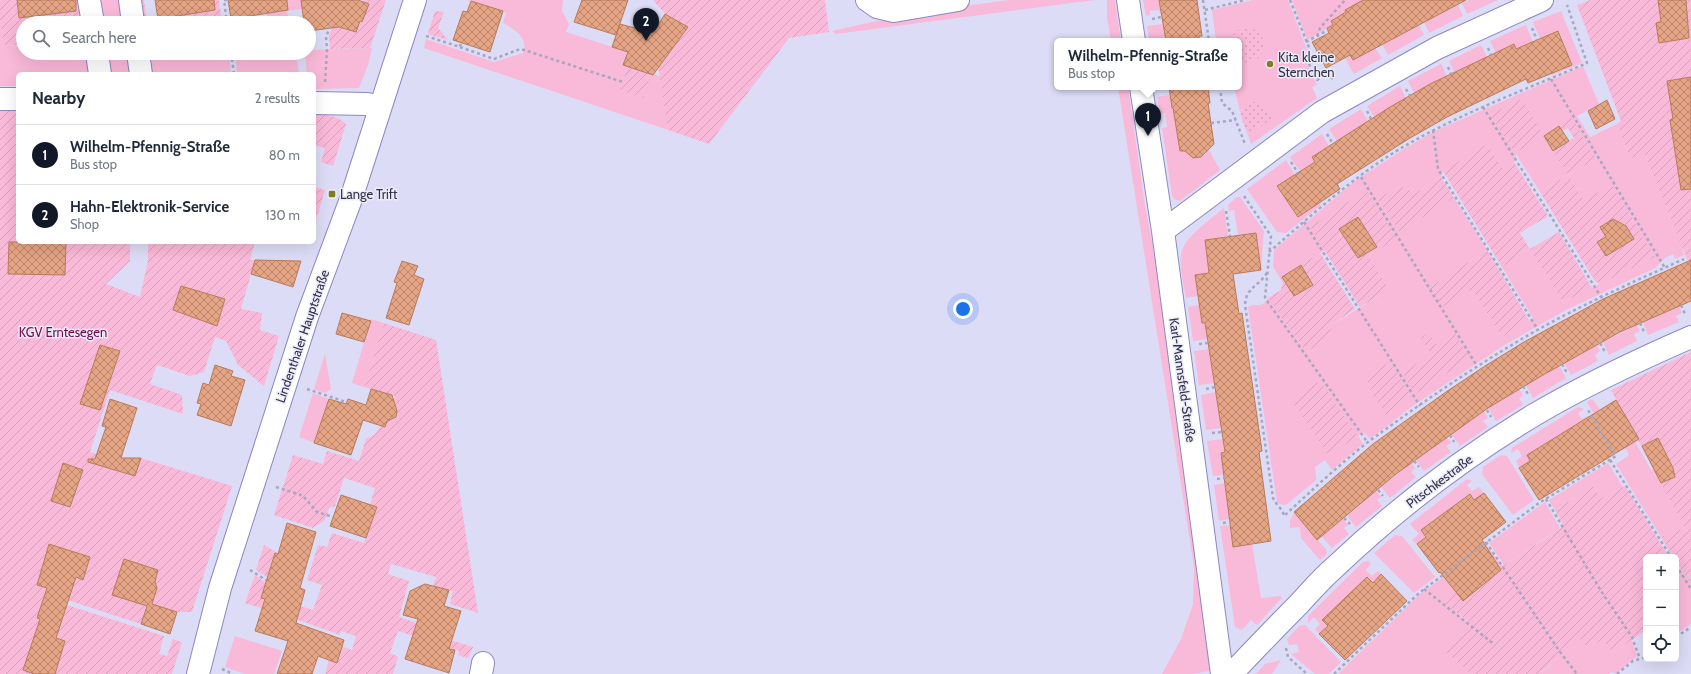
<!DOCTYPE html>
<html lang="en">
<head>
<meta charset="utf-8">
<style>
	body { margin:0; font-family:Cabin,sans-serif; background:#f6f6f7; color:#1f2937 }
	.controls { position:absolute; right:12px; bottom:12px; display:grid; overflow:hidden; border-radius:6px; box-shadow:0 4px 16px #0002 }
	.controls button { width:36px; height:36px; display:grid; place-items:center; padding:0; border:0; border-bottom:1px solid #e0e1e3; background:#fff; color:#1f2937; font:20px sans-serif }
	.you { position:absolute; left:963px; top:309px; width:14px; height:14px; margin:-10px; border:3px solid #fff; border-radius:50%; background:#1a73e8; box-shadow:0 0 0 6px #1a73e833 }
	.badge { display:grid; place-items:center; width:26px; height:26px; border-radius:50%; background:#111827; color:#fff; font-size:13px; font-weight:700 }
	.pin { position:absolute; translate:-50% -33px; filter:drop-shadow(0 1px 2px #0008) }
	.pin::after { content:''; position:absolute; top:21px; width:14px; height:12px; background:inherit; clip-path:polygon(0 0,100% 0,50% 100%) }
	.popup { position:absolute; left:1054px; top:38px; width:188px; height:52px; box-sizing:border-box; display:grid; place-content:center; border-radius:6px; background:#fff; filter:drop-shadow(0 1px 3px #0005); font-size:13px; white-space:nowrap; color:#747a83 }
	.popup b { font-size:15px; color:#1f2937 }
	.popup::after { content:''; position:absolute; left:50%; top:100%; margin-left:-8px; border:8px solid transparent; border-top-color:#fff }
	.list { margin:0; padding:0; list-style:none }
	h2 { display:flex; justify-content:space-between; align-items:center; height:52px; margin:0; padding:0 16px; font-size:17px }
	h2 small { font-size:13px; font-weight:400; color:#747a83 }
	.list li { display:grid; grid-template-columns:26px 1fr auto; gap:12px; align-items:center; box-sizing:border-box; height:60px; padding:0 16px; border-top:1px solid #e0e1e3 }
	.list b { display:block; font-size:15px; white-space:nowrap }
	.list p { margin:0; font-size:13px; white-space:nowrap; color:#747a83 }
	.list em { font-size:13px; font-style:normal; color:#747a83 }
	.icon { flex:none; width:22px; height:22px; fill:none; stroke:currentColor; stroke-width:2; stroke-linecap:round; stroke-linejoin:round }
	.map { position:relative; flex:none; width:1691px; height:674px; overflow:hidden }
	.search { position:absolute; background:#fff; box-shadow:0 4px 16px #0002; left:16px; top:16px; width:300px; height:44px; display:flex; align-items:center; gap:10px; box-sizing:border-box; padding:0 14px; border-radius:22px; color:#747a83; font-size:15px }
	.panel { position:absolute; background:#fff; box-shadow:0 4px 16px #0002; left:16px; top:72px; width:300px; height:172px; border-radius:6px }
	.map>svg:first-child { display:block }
</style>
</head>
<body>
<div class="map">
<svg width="1691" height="674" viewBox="0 0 1691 674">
	<defs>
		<pattern id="park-dots" width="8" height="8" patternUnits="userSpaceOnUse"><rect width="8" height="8" fill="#f9b9d8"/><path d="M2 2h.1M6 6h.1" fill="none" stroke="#d69fbb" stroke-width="1.8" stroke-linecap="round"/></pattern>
		<pattern id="garden-furrows" width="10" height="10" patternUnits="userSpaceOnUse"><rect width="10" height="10" fill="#f9b9d8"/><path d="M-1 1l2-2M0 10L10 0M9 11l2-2" fill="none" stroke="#d69fbb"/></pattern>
		<pattern id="building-cross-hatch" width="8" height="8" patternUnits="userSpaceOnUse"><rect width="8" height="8" fill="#e5a483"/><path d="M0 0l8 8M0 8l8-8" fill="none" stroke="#ba866d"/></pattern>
	</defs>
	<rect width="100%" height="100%" fill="#dddcf6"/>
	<!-- grass -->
	<path fill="#f9b9d8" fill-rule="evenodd" d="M 96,0 L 119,0 L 122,23 L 99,23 Z
		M 265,0 L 301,0 L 303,9 L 287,11 L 289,23 L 268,23 Z
		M 468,0 L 563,0 L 562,11 L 569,24 L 566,32 L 628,52 L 623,65 L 627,66 L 620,90 L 651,74 L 660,76 L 668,130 L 424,48 L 426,39 L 494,62 L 523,53 C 529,38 515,29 503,23 L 506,13 Z
		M 1009,0 L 1095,0 L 836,34 L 832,31 L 913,13 Z
		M 1107,0 L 1115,0 L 1121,41 L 1111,41 L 1107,17 Z
		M 1143,0 L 1159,0 L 1161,14 L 1160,14 L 1159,10 L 1150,11 L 1150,15 L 1146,16 Z
		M 1253,0 L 1288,0 L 1307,50 L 1302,53 L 1317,85 L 1312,87 L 1317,98 L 1251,144 L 1248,135 L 1272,118 L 1241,109 L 1241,115 L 1234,87 L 1239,87 L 1239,41 L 1216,41 L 1212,10 Z
		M 1292,0 L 1363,0 L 1345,10 L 1347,14 L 1340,15 L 1331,21 L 1333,25 L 1307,40 Z
		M 1470,0 L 1498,0 L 1467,14 L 1462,3 Z
		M 1458,5 L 1463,16 L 1429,33 L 1424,22 Z
		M 1561,11 L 1582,63 L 1552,75 L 1551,73 L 1572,64 L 1559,31 L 1540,39 L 1533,22 Z
		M 0,21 L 4,45 L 23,46 L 23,53 L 87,53 L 89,74 L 18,74 L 18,86 L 0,86 Z
		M 1163,24 L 1165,37 L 1162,38 L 1162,41 L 1149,41 L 1147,26 Z
		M 1419,25 L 1424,35 L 1388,55 L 1382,44 Z
		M 1526,25 L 1533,42 L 1516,49 L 1514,44 L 1496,53 L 1490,41 Z
		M 1481,45 L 1487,57 L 1454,72 L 1449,61 Z
		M 372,48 L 368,65 L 359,88 L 314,89 L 314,74 L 307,74 L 305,53 L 309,53 L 309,50 Z
		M 1375,48 L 1382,58 L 1354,74 L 1345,58 L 1350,56 L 1353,60 Z
		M 103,53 L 126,53 L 129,70 L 127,74 L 107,74 Z
		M 144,53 L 229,53 L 231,74 L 149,74 Z
		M 235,53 L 296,53 L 299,74 L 237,74 Z
		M 1441,64 L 1447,76 L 1414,93 L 1408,81 Z
		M 1583,66 L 1599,104 L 1577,116 L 1590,137 L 1617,124 L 1630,158 L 1645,155 L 1683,249 L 1682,249 L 1684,255 L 1675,259 L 1673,254 L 1665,258 L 1655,268 L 1566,310 L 1506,344 L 1414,405 L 1370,439 L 1363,432 L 1358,436 L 1363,444 L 1332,470 L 1325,460 L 1315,467 L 1316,480 L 1286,505 L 1280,504 L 1277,502 L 1248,307 C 1257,302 1261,310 1268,298 L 1306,352 L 1330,326 L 1389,290 L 1369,256 L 1397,238 L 1325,250 L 1280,278 L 1273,267 L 1274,250 L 1355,181 L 1407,147 L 1435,131 ZM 1571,119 L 1596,159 L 1568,175 L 1544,136 ZM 1516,154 L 1540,192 L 1568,175 L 1584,200 L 1612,185 L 1655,257 L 1563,302 L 1530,249 L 1502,267 L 1533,318 L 1502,337 L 1472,289 L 1430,287 L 1487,250 L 1454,198 L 1399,232 L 1378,199 L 1398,186 L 1407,188 L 1414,194 L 1441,177 L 1443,171 L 1502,168 L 1514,162 Z
		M 1400,86 L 1406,98 L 1374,117 L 1367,106 Z
		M 1118,87 L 1128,87 L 1145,206 L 1155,258 L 1214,670 L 1193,674 L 1162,674 L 1181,639 L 1193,604 L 1194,567 Z
		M 1170,95 L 1171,108 L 1173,108 L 1180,151 L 1186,151 L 1190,156 L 1198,158 L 1205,155 L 1208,148 L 1220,170 L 1180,201 L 1174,199 L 1172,195 L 1162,128 L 1167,127 L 1165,113 L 1160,114 L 1157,97 Z
		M 1361,109 L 1368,121 L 1337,141 L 1329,129 Z
		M 1322,134 L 1329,146 L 1312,157 L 1315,162 L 1300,171 L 1290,157 Z
		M 1286,160 L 1295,175 L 1321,205 L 1286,233 L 1277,232 L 1247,189 Z
		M 1237,197 L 1240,197 L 1264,231 L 1261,270 L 1256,233 L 1238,235 L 1234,210 L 1229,211 L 1228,205 Z
		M 1224,208 L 1228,236 L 1205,240 L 1209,273 L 1195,275 L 1198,296 L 1186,298 C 1184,284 1178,265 1182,251 C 1187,235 1211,219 1224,208 Z
		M 1199,305 L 1202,323 L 1205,323 L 1208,339 L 1193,341 L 1188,307 Z
		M 1679,306 L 1682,313 L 1676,316 L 1679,322 L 1648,335 L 1643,322 Z
		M 371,319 L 384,323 L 364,387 L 352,383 Z
		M 1637,325 L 1640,331 L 1634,334 L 1637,341 L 1609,355 L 1603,342 Z
		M 1597,345 L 1600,351 L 1595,355 L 1598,361 L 1571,375 L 1564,363 Z
		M 1209,349 L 1214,383 L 1199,385 L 1194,351 Z
		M 325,354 L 331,389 L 325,393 L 314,389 Z
		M 1559,365 L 1566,378 L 1533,398 L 1526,385 Z
		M 1519,389 L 1523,395 L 1519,398 L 1523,405 L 1496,421 L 1488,408 Z
		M 1216,392 L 1221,428 L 1206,430 L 1201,395 Z
		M 313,393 L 329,399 L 315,443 L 299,437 Z
		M 1591,399 L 1594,401 L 1600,410 L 1598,411 L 1622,418 L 1651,470 L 1654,468 L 1685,528 L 1661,537 L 1616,464 L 1629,455 L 1621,440 L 1612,445 L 1587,402 Z
		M 1578,407 L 1584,409 L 1578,413 L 1582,419 L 1588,416 L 1594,424 L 1579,423 L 1527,455 L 1530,461 L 1519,468 L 1516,461 L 1522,456 L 1518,449 L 1511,453 L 1512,448 Z
		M 1484,411 L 1488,418 L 1483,421 L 1488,427 L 1460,446 L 1451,434 Z
		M 1447,437 L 1451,443 L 1446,446 L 1451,452 L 1424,471 L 1416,460 Z
		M 1223,439 L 1225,452 L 1221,453 L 1224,475 L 1213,476 L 1207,441 Z
		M 1501,455 L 1507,456 L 1534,500 L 1513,515 L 1482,474 L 1483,467 Z
		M 1411,463 L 1415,468 L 1411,472 L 1416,477 L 1390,498 L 1381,487 Z
		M 1608,463 L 1623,487 L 1601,498 L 1593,486 L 1555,510 L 1549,500 Z
		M 1467,479 L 1472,481 L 1467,485 L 1472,491 L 1479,487 L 1484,493 L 1474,500 L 1469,494 L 1421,530 L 1426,537 L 1417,544 L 1412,540 L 1419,534 L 1410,524 Z
		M 1226,483 L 1229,519 L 1219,521 L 1214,485 Z
		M 1376,491 L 1381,497 L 1377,500 L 1382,506 L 1356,527 L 1347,516 Z
		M 1545,502 L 1560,528 L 1504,565 L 1489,543 Z
		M 1294,513 L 1326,549 L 1327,554 L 1320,560 L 1301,538 L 1300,527 L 1290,528 L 1290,521 Z
		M 1343,519 L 1348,525 L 1344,528 L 1349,534 L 1332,548 L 1321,536 Z
		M 1230,525 L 1233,546 L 1252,544 L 1261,598 L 1281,596 L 1282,598 L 1257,625 L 1251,620 L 1242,630 L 1235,627 L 1220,526 Z
		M 1395,535 L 1402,536 L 1435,577 L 1414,593 L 1374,553 Z
		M 1486,545 L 1492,553 L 1442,601 L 1469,623 L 1444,651 L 1471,674 L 1338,674 L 1419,595 Z
		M 1368,561 L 1371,564 L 1366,570 L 1372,576 L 1378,571 L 1381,574 L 1373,583 L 1367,577 L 1322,620 L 1328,626 L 1319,634 L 1315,629 L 1320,624 L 1314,617 L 1308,623 L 1308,616 L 1363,562 Z
		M 1679,568 L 1691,585 L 1691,624 L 1676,634 L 1676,570 Z
		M 1305,625 L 1341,662 L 1329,674 L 1315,674 L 1291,654 L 1299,652 L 1297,644 L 1289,645 L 1287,639 L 1299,626 Z
		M 235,636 L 282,651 L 274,674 L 245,674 L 225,667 Z
		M 1580,638 L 1602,639 L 1613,653 L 1632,640 L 1637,656 L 1616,674 L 1611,672 L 1609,674 L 1543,674 L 1542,673 Z
		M 1281,660 L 1272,674 L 1256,674 L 1265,664 Z"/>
	<!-- park -->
	<path fill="url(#park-dots)" d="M 1247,27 C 1276,33 1264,70 1239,61 L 1239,41 L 1229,41 L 1236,31 Z
		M 1251,101 L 1263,105 L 1273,118 L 1248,135 C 1243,122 1234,109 1251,101 Z"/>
	<!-- garden -->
	<path fill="url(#garden-furrows)" d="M 0,0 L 78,0 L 82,23 L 23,23 L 23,45 L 4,45 L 0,21 Z
		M 136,0 L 144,0 L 147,22 L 158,21 L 158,19 L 192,0 L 219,0 L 222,23 L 139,23 Z
		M 364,0 L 386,0 L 370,48 L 330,49 L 329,36 L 333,25 L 356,32 L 360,21 L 362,22 L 369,4 L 364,2 Z
		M 653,0 L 825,0 L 829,32 L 789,38 L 709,144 L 668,130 L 657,60 L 688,27 L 665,14 Z
		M 1590,0 L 1691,0 L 1691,269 L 1645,155 L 1630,158 L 1617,124 L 1621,121 L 1577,5 Z
		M 435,11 L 444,12 L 438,28 L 448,40 L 428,34 Z
		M 627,66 L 651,74 L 643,98 L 620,90 Z
		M 1522,99 L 1544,136 L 1515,153 L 1490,114 Z
		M 0,111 L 18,111 L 18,242 L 130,242 L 130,261 L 106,284 L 140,297 L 148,260 L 148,242 L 255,242 L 250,260 L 255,260 L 241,309 L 262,313 L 260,330 L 279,336 L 264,386 L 238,365 L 226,341 L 215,337 L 204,372 L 190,376 L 157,365 L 150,384 L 182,395 L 183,414 L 110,390 L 90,452 L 114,460 L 111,469 L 134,476 L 141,458 L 232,486 L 192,612 L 177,612 L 147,603 L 155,594 L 157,588 L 155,582 L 158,570 L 124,559 L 113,595 L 146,606 L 141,624 L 67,600 L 47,588 L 37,619 L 58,626 L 61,622 L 67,605 L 164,636 L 159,654 L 167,656 L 173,639 L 182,642 L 172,674 L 0,674 Z
		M 314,114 C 327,115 337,115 346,124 L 333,166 L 321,162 L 325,148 L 314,145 Z
		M 1572,118 L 1596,159 L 1568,175 L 1584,200 L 1612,184 L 1655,257 L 1600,284 L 1595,281 L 1540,192 L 1568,175 L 1553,151 L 1574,138 L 1568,128 L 1562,131 L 1559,126 Z
		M 1487,144 L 1502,168 L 1514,162 L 1548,216 L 1520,233 L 1530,249 L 1559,232 L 1592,288 L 1563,302 L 1530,249 L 1502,267 L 1443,171 Z
		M 1441,177 L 1454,198 L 1399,232 L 1378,199 L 1398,186 L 1407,188 L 1414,194 Z
		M 314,187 L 325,190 L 314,226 Z
		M 1366,190 L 1397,238 L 1369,256 L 1389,290 L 1360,307 L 1310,227 Z
		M 1487,250 L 1529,320 L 1502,337 L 1472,289 L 1442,307 L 1430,287 Z
		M 1320,253 L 1355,309 L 1330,326 L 1332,330 L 1320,343 L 1306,352 L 1268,298 L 1281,290 L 1283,283 L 1280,278 Z
		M 384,323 L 436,340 L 478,613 L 450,604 L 453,591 L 433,586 L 436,577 L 391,564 L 388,574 L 409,581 L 399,617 L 423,625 L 421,631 L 473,647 L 468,658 L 458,655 L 459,651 L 398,631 L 390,653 L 398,657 L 393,674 L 325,674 L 329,660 L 337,663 L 342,647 L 352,650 L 356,636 L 341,631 L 340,635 L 296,619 L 245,603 L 255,575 L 266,583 L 261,598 L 299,610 L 300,606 L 313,610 L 322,585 L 307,580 L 318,545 L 327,547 L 332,533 L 364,543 L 377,508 L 370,505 L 375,488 L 344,478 L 335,506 L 329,508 L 325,520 L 313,528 L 274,515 L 293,455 L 323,464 L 327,451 L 359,461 L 366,439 C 374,436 377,433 380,426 L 385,427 L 387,419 L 396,415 L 396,406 L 392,404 L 395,396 L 364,387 Z
		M 1454,332 L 1470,358 L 1415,394 L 1403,373 L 1431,354 L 1421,338 L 1428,333 L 1436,344 Z
		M 1691,352 L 1691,585 L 1676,562 L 1676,557 L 1673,557 L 1661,537 L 1685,528 L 1611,390 Z
		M 1389,362 L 1412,397 L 1386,415 L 1374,397 L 1366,378 Z
		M 1320,381 L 1357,436 L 1329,456 L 1291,400 Z
		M 1593,486 L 1601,498 L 1625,486 L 1669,557 L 1646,557 L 1646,630 L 1613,653 L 1602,639 L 1588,649 L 1580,639 L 1542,672 L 1543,674 L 1471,674 L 1444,651 L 1469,622 L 1441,601 L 1492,553 L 1501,565 L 1504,565 L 1564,526 L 1555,510 Z
		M 264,545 L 279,554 L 275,553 L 267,577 L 256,570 Z"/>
	<!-- building -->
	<path fill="url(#building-cross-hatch)" stroke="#b97b5b" d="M 17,0 L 76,0 L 76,11 L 19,18 Z
		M 155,0 L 214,0 L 215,10 L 158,19 Z
		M 228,0 L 287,0 L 288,10 L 231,19 Z
		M 301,0 L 358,0 L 369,4 L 362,22 L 360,21 L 356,32 L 339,27 L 309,31 L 309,23 L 304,23 Z
		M 582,0 L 628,0 L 616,35 L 574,22 Z
		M 1159,0 L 1197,0 L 1202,36 L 1199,36 L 1199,41 L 1166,41 Z
		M 1363,0 L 1466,0 L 1353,60 L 1350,55 L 1326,68 L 1312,42 L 1329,33 L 1327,28 L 1333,25 L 1331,21 L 1346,12 L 1345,10 Z
		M 1658,0 L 1686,0 L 1689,38 L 1659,43 L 1656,23 L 1661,22 Z
		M 471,1 L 503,11 L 490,52 L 453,40 L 463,11 L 467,12 Z
		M 665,14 L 688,27 L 653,75 L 623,65 L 628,52 L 612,47 L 620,24 L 653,33 Z
		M 1558,31 L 1572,65 L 1528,83 L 1526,79 L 1447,117 L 1410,138 L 1337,184 L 1340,189 L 1298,217 L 1277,186 L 1315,162 L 1312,157 L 1390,107 L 1430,84 L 1514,44 L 1516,49 Z
		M 1691,77 L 1691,189 L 1681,190 L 1670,120 L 1673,119 L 1667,81 Z
		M 1169,87 L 1208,87 L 1210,103 L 1208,103 L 1214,144 L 1201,157 L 1193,158 L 1185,151 L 1180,151 L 1173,108 L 1172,108 Z
		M 1607,100 L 1615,119 L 1596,129 L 1588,111 Z
		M 1559,126 L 1569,141 L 1553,151 L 1544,136 Z
		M 1358,217 L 1377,247 L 1358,258 L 1339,229 Z
		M 1613,219 L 1626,226 L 1634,239 L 1606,256 L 1597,242 L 1606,237 L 1600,227 Z
		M 1256,233 L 1261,270 L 1233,274 L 1239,314 L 1242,313 L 1262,451 L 1259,452 L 1271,541 L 1233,547 L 1221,453 L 1225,452 L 1205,323 L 1202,323 L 1195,275 L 1209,273 L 1205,240 Z
		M 9,242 L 66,242 L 65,275 L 8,274 Z
		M 255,260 L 301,261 L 293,287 L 251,274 Z
		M 1691,260 L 1691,301 L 1620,332 L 1543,375 L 1488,408 L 1396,474 L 1317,540 L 1294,512 L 1373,444 L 1446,392 L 1485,366 L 1524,342 L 1603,299 Z
		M 402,261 L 418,266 L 414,275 L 424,279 L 409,325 L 386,318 L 397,283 L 394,282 Z
		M 1301,265 L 1313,285 L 1294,296 L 1282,277 Z
		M 181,286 L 225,299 L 217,326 L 173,310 Z
		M 342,313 L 371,321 L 364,342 L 336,334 Z
		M 100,345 L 120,351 L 100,410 L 80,404 Z
		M 215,365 L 233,371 L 231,376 L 245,380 L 231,426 L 197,415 L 201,404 L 197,403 L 203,383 L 209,385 Z
		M 371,389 L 392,395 L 397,411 L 396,417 L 387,421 L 385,427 L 363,420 L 351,455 L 314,443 L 329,399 L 346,404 L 348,399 L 366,405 Z
		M 110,399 L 137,408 L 121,458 L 141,458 L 135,476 L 88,462 L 88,459 L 95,459 L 106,427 L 102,426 Z
		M 1616,400 L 1639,439 L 1539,500 L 1519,468 L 1530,461 L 1527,455 Z
		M 1658,438 L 1673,468 L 1675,477 L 1661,483 L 1642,446 Z
		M 63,463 L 83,470 L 70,507 L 51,501 Z
		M 1484,493 L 1506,522 L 1482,540 L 1501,570 L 1463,601 L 1440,572 L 1439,573 L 1417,544 L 1426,537 L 1421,530 L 1470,494 L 1474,500 Z
		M 341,495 L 377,507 L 366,538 L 330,526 Z
		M 287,523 L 316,532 L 300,588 L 305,590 L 296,623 L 344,640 L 337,663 L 318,656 L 312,674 L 277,674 L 288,641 L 255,631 L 265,599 L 261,598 L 275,553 L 278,554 Z
		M 49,544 L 90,557 L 83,580 L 76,577 L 56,638 L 65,641 L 55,674 L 34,674 L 23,670 L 40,619 L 37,618 L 47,588 L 37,585 Z
		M 124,559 L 158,570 L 155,582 L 157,588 L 152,604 L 177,612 L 170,634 L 141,624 L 147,606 L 112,595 Z
		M 1381,574 L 1407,601 L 1345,660 L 1319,634 L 1328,626 L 1322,620 L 1367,577 L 1373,583 Z
		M 425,584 L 449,590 L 444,606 L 461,611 L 449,649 L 455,650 L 449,673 L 405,659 L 418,619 L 403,615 L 410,591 Z"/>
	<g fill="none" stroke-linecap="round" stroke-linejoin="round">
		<!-- minor casing -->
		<g stroke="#8d87c3" stroke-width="24">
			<path id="minor" d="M 89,0 L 93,23
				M 130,0 L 133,23
				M 867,0 L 877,7 L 894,11 L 958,0
				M 1128,0 L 1134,41
				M 97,53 L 100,74
				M 138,53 L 141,74
				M 1141,87 L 1163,231 L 1222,674
				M 0,99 L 18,99
				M 314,103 L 367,104 L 380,107
				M 1163,231 L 1322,112 L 1437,48 L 1542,0
				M 1222,672 L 1236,669 C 1257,647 1278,625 1299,604 C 1311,591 1322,578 1335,567 C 1395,510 1463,458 1534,415 C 1585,385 1638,360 1691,337
				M 198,674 L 220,588 L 307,317 L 351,199 L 415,0
				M 481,674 L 483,663"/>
		</g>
		<!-- path -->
		<path stroke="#a7a6c0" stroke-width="2.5" stroke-dasharray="3 3" stroke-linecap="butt" d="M 227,0 L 224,0 L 227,23
			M 1203,0 L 1209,41
			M 1290,0 L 1310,50 L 1304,54 L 1317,80 L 1328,73 L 1334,81
			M 1205,10 L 1245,0
			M 1152,19 L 1161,17
			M 1532,28 L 1537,40
			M 426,36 L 460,47 L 461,43
			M 1317,36 L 1320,28 L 1345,0
			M 1306,42 L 1328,30
			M 460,47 L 494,59 L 520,49 L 524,50 L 623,82
			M 1488,48 L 1491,55
			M 231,53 L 234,74
			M 1448,67 L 1451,74
			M 1551,79 L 1665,268
			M 325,82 L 327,49 L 326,37 L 331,24
			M 1220,87 L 1222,103 L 1232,111 L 1245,144
			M 1406,89 L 1410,96
			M 1483,107 L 1601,297
			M 1367,111 L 1371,119
			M 1211,123 L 1236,120
			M 1433,130 L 1438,169 L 1538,330
			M 1327,134 L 1333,144
			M 1291,162 L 1298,173
			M 1361,177 L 1477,366
			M 1244,196 L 1271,236 L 1265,298 L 1368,443
			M 1226,211 L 1230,236
			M 1304,222 L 1420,406
			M 1269,252 C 1312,215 1354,176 1403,147 C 1461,113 1525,90 1587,63 L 1567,5
			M 1267,273 C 1258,287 1246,287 1245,305 L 1273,498 C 1276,505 1283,509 1284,516 C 1311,491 1339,465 1368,442 C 1421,403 1475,366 1532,333 C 1581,305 1633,282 1684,259
			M 1681,305 L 1686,316
			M 1640,323 L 1645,334
			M 1600,343 L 1605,352
			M 1199,344 L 1208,343
			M 1562,364 L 1567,373
			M 1523,386 L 1528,394
			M 307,389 L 346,402
			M 1206,389 L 1215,387
			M 1487,410 L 1491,417
			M 1212,433 L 1222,432
			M 1450,435 L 1454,442
			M 1610,460 L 1671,557
			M 1414,461 L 1419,467
			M 1217,479 L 1225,478
			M 276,487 L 298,494 L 303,496 L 317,512 L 333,517
			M 1378,490 L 1383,496
			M 1546,499 L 1601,591 L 1632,637 L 1640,659
			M 1344,518 L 1350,524
			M 1223,523 L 1230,522
			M 1486,542 L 1560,652 L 1577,674
			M 1676,565 L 1691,589
			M 250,570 L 266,580
			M 1424,589 L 1495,645
			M 1676,637 L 1691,627
			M 1286,648 L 1288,657 L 1307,674
			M 222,669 L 233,674
			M 1334,674 L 1419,593 L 1539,503 L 1616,456 L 1588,410
			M 1617,674 L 1633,661 L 1646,657"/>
		<!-- minor -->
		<use href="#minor" stroke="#fff" stroke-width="22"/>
	</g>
	<!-- markers -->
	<g fill="#7e7c24" stroke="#ebebf8" stroke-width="1.5">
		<circle cx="1270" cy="64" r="4"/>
		<rect x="328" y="190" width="8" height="8" rx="2"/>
	</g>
	<g text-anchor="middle" stroke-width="3" stroke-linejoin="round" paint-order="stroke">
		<!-- poi labels -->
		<g font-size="13" fill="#33304a" stroke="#ebebf8" text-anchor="start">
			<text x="1278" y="62">Kita kleine<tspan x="1278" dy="15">Sternchen</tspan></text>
			<text x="340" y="199">Lange Trift</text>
		</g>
		<!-- park labels -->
		<g font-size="13" fill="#740c4f" stroke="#ebebf8">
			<text x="63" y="337">KGV Erntesegen</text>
		</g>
		<!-- street labels -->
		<g font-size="13" fill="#33304a" stroke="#ebebf8">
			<text transform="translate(302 336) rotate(-71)" y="5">Lindenthaler Hauptstraße</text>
			<text transform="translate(1183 380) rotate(82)" y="5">Karl-Mannsfeld-Straße</text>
			<text transform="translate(1439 481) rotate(-37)" y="5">Pitschkestraße</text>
		</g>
	</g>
</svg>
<div class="controls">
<button>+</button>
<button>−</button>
<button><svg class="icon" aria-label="locate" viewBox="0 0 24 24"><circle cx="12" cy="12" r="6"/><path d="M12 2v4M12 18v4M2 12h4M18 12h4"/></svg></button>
</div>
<div class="you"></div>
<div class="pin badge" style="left:1148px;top:136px">1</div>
<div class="popup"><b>Wilhelm-Pfennig-Straße</b>Bus stop</div>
<div class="pin badge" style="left:646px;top:41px">2</div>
<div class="search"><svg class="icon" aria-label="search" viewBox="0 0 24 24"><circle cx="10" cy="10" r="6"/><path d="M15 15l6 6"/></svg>Search here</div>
<section class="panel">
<h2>Nearby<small>2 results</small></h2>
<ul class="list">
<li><span class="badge">1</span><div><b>Wilhelm-Pfennig-Straße</b><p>Bus stop</p></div><em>80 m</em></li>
<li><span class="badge">2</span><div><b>Hahn-Elektronik-Service</b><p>Shop</p></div><em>130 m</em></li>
</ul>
</section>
</div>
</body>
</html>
